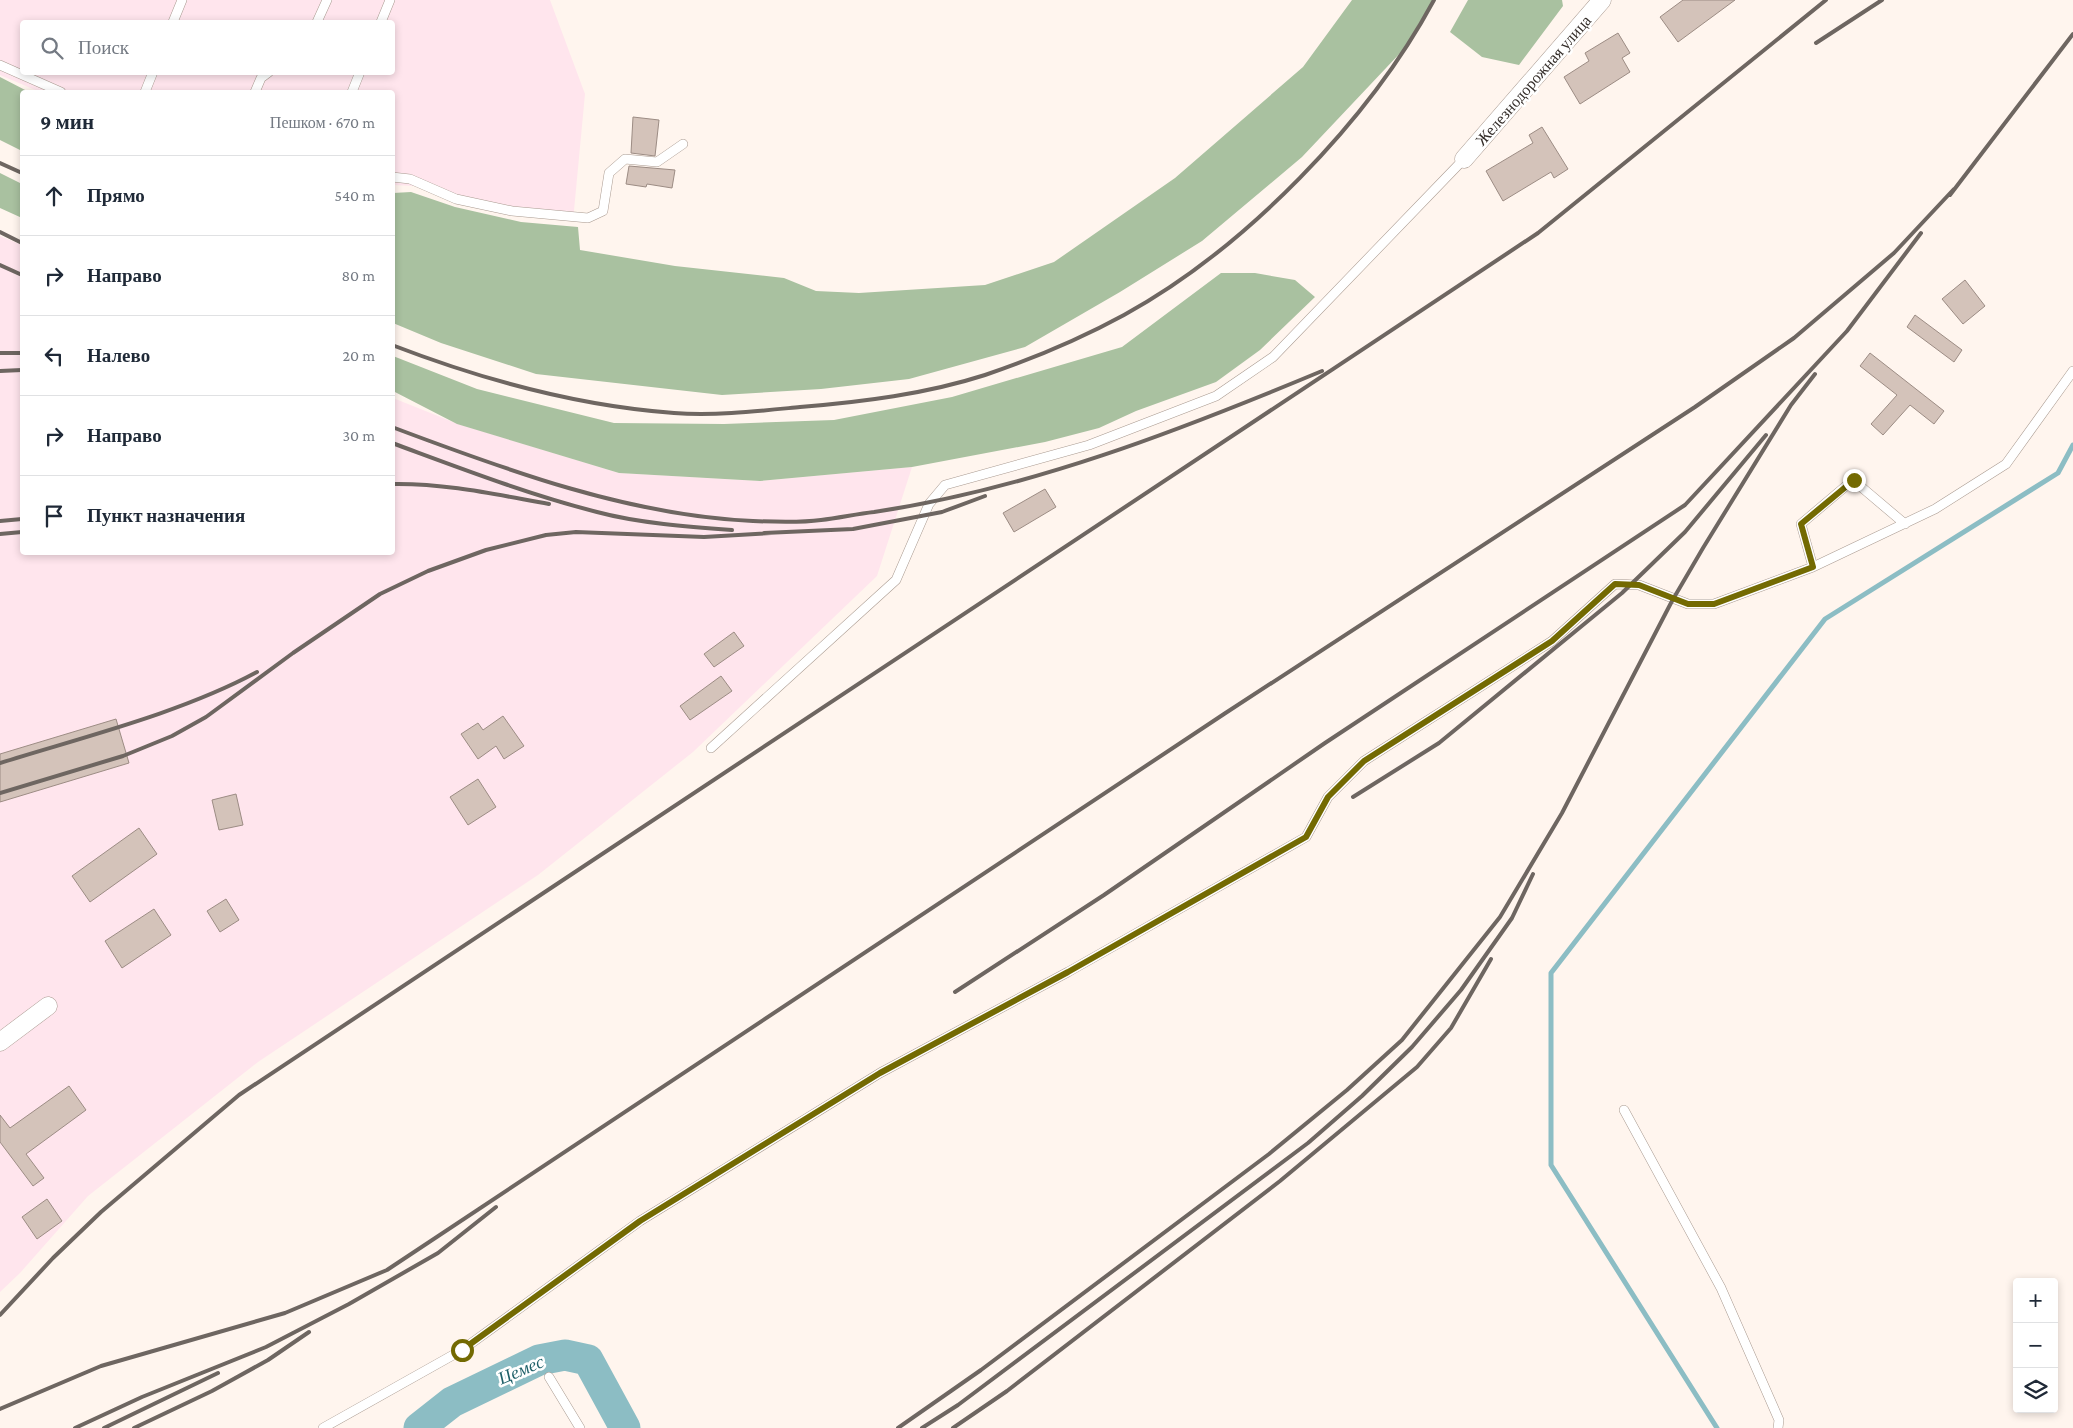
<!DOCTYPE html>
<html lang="ru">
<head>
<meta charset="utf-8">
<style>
	body { margin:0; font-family:"Crimson Pro",serif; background:#f6f6f7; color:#1f2937 }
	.controls { position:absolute; right:15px; bottom:15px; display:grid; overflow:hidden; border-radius:5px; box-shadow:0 2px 8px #0003 }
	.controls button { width:45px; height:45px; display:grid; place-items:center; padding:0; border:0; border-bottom:1px solid #e0e1e3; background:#fff; color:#1f2937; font:25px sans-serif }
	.stop { position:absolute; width:15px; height:15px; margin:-11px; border:4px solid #736a02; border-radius:50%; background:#fff }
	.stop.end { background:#736a02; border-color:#fff; box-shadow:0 1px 5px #0008 }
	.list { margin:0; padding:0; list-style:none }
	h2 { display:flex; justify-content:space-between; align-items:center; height:65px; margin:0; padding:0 20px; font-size:21px }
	h2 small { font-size:16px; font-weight:400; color:#747a83 }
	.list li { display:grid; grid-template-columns:32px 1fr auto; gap:15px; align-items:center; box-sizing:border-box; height:80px; padding:0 20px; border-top:1px solid #e0e1e3 }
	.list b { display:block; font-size:19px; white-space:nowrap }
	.list em { font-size:16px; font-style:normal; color:#747a83 }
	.icon { flex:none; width:28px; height:28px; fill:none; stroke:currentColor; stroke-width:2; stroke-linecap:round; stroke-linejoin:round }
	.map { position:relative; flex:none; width:2073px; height:1428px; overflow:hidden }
	.search { position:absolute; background:#fff; box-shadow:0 2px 8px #0003; left:20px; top:20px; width:375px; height:55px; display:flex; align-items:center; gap:12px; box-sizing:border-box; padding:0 18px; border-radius:5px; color:#747a83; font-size:19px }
	.panel { position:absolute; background:#fff; box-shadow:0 2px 8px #0003; left:20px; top:90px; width:375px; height:465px; border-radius:5px }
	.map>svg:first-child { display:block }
</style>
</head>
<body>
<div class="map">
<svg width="2073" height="1428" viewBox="0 0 2073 1428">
	<rect width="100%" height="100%" fill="#fff5ee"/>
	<!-- industrial -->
	<path fill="#ffe5ed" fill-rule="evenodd" d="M 0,0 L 550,0 L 585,94 L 573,221 L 496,211 L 414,186 L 393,185 L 392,92 L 40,92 L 0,75 ZM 22,22 L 392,22 L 392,72 L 22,72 Z
		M 0,236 L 22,245 L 22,552 L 392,552 L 393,398 L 458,424 L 619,473 L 760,481 L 912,467 L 877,576 L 693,752 L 538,875 L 258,1062 L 88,1196 L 20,1273 L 0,1292 Z"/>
	<!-- forest -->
	<path fill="#a9c1a0" d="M 1352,0 L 1433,0 L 1403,50 L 1302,157 L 1202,241 L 1120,292 L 1025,347 L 909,379 L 821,389 L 722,395 L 536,374 L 441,343 L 393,323 L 393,193 L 411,192 L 455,207 L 521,222 L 578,227 L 580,250 L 675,266 L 784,278 L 816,291 L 859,293 L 985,285 L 1054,262 L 1175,178 L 1303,67 Z
		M 1468,0 L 1562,0 L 1563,6 L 1519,65 L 1482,57 L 1450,32 Z
		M 0,77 L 29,92 L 22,92 L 22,151 L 0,140 Z
		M 0,173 L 22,184 L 22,218 L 0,208 Z
		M 1221,273 L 1255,273 L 1295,280 L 1315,297 L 1260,350 L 1216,382 L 1136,411 L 1099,428 L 1045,442 L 912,467 L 760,481 L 619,473 L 457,424 L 393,391 L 393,356 L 477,389 L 614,423 L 724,424 L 834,420 L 952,397 L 1122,347 Z"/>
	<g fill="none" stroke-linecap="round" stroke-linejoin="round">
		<!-- stream -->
		<path stroke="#8cbdc4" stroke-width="5" d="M 1717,1428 L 1551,1165 L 1551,973 L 1825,619 L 2058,473 L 2073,445"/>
		<!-- river -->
		<path stroke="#8cbdc4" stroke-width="31" d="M 419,1428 L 452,1402 L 539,1360 L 565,1355 L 588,1360 L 625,1428"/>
	</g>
	<!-- building -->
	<path fill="#d4c3ba" stroke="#9c8c84" d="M 1683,0 L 1735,0 L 1678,42 L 1660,17 Z
		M 1618,33 L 1630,53 L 1622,58 L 1630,72 L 1580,104 L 1564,77 L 1589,61 L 1585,53 Z
		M 633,117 L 659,120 L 655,156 L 631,153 Z
		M 1542,127 L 1568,169 L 1554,178 L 1551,172 L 1503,201 L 1486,171 L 1533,143 L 1529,135 Z
		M 629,166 L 675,170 L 672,188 L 647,184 L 646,187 L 626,184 Z
		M 1965,280 L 1985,306 L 1963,324 L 1942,299 Z
		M 1915,315 L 1962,350 L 1954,362 L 1907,327 Z
		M 1870,353 L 1944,411 L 1934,424 L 1910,405 L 1883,435 L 1871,424 L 1897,395 L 1860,366 Z
		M 1045,489 L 1056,507 L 1014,532 L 1003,513 Z
		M 734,632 L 744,646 L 714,667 L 704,654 Z
		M 721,676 L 732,691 L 690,720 L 680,706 Z
		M 503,716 L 524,746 L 504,759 L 496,746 L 478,759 L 461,734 L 478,723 L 483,730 Z
		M 116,719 L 129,763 L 0,802 L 0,754 Z
		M 478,779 L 496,807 L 468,825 L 450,797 Z
		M 236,794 L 243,825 L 219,830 L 212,800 Z
		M 139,828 L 157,854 L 90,902 L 72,876 Z
		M 226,899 L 239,920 L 220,932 L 207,911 Z
		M 154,909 L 171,935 L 122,968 L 105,941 Z
		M 69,1086 L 86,1110 L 26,1154 L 44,1178 L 33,1186 L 0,1142 L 0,1115 L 10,1128 Z
		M 47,1199 L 62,1221 L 37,1239 L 22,1217 Z"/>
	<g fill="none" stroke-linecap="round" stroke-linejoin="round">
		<!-- lane casing -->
		<g stroke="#a99a90" stroke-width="10">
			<path id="lane" d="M 173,22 L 182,0
				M 317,22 L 327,0
				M 381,22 L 390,0
				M 0,65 L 61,92
				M 145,92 L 153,72
				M 255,92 L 261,78 L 269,72
				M 352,92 L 360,72
				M 392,177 L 410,179 L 456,199 L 512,211 L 588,218 L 603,211 L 609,173 L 625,159 L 657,162 L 683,144
				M 1813,567 L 1801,524 L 1853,480 L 1905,524
				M 711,748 L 896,580 L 929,504 L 945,485 L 1089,445 L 1216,396 L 1273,357 L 1464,159
				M 1624,1110 L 1721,1288 L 1779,1420 L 1778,1428
				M 549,1377 L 580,1428
				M 323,1428 L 462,1350 L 640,1221 L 880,1073 L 1068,972 L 1306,837 L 1328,797 L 1364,761 L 1552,641 L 1615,584 L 1639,585 L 1688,604 L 1714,604 L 1813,567 L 1935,509 L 2006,464 L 2073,371"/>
		</g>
		<!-- street casing -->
		<g stroke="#a99a90" stroke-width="19">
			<path id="street" d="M 1464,159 L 1602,0
				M 0,1042 L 48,1006"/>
		</g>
		<!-- lane -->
		<use href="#lane" stroke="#fff" stroke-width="9"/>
		<!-- street -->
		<use href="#street" stroke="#fff" stroke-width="18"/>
		<!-- rail -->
		<path stroke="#6e6661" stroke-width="4" d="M 1816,43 L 1882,0
			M 0,163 L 22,173
			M 1950,195 L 2073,34
			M 0,232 L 22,243
			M 0,265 L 22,275
			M 392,345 C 483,380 577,406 674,413 C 716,416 759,411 800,407 C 862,402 926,394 985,375 C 1032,359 1080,339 1124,315 C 1244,249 1369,121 1434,0
			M 0,353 L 22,353
			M 0,371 L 22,370
			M 392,427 C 506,470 631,516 753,521 C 775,522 799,523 821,520 C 839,518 856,514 874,512 C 1029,489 1178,431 1322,371
			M 392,443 C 460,468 527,494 597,512 C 638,523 689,527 732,530
			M 392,484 C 445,483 498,495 549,504
			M 0,521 L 22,519
			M 764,533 L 853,529 L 942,512 L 985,496
			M 0,534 L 22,532
			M 0,763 C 83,737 181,713 257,672
			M 0,793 L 123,756 L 172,736 L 206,717 L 293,653 L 380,594 L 428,571 L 486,550 L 546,535 L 576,532 L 704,537 L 771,533
			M 1353,797 L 1439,743 L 1622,593 L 1685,532 L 1766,435
			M 955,992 L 1104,895 L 1325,743 L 1685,505 L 1847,331 L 1921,233
			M 0,1315 L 53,1258 L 101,1212 L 239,1095 L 1538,233 L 1826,0
			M 0,1409 L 101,1366 L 285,1313 L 387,1270 L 1224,714 L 1695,407 L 1794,338 L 1894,253 L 1954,189
			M 75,1428 L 142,1397 L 266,1347 L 349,1304 L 438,1253 L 496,1207
			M 104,1428 L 218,1373
			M 134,1428 L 212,1391 L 268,1360 L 309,1332
			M 898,1428 L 981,1370 L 1269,1154 L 1347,1090 L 1402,1040 L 1500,917 L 1562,813 L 1672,601 L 1703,548 L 1791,405 L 1815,374
			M 922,1428 L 958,1405 L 1308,1143 L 1362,1096 L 1412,1047 L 1461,990 L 1512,918 L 1533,874
			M 953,1428 L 1007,1391 L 1280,1181 L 1417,1067 L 1451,1028 L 1491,959"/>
	</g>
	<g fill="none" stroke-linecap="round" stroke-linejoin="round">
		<!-- route -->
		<path stroke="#736a02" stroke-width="6" d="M 462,1350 L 640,1221 L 880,1073 L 1068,972 L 1306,837 L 1328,797 L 1364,761 L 1552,641 L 1615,584 L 1639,585 L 1688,604 L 1714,604 L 1813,567 L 1801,524 L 1854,480"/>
	</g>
	<g text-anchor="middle" stroke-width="5" stroke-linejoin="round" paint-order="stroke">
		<!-- street labels -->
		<g font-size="16" fill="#342d29" stroke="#fff">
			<text transform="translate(1533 80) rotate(-49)" y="6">Железнодорожная улица</text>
		</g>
		<!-- water labels -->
		<g font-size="18" font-style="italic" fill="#1d5f68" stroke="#fff">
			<text transform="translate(521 1370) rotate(-23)" y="6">Цемес</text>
		</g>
	</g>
</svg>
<div class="controls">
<button>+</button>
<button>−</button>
<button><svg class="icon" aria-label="layers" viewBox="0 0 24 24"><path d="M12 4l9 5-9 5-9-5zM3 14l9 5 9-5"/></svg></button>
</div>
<div class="stop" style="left:462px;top:1350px"></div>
<div class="stop end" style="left:1854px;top:480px"></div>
<div class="search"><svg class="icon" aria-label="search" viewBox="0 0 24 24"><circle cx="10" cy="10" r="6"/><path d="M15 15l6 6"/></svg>Поиск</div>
<section class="panel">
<h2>9 мин<small>Пешком · 670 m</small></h2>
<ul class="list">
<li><svg class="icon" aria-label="ahead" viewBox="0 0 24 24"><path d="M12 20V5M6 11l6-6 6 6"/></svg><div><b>Прямо</b></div><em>540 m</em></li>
<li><svg class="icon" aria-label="right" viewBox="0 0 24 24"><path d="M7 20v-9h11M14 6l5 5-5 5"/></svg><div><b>Направо</b></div><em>80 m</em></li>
<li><svg class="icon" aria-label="left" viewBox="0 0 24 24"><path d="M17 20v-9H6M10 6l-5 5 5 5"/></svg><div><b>Налево</b></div><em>20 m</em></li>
<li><svg class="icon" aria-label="right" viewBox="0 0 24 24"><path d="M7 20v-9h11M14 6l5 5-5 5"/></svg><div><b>Направо</b></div><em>30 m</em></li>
<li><svg class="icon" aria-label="arrive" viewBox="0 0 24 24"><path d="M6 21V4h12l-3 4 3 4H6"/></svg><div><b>Пункт назначения</b></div></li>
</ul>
</section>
</div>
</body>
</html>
